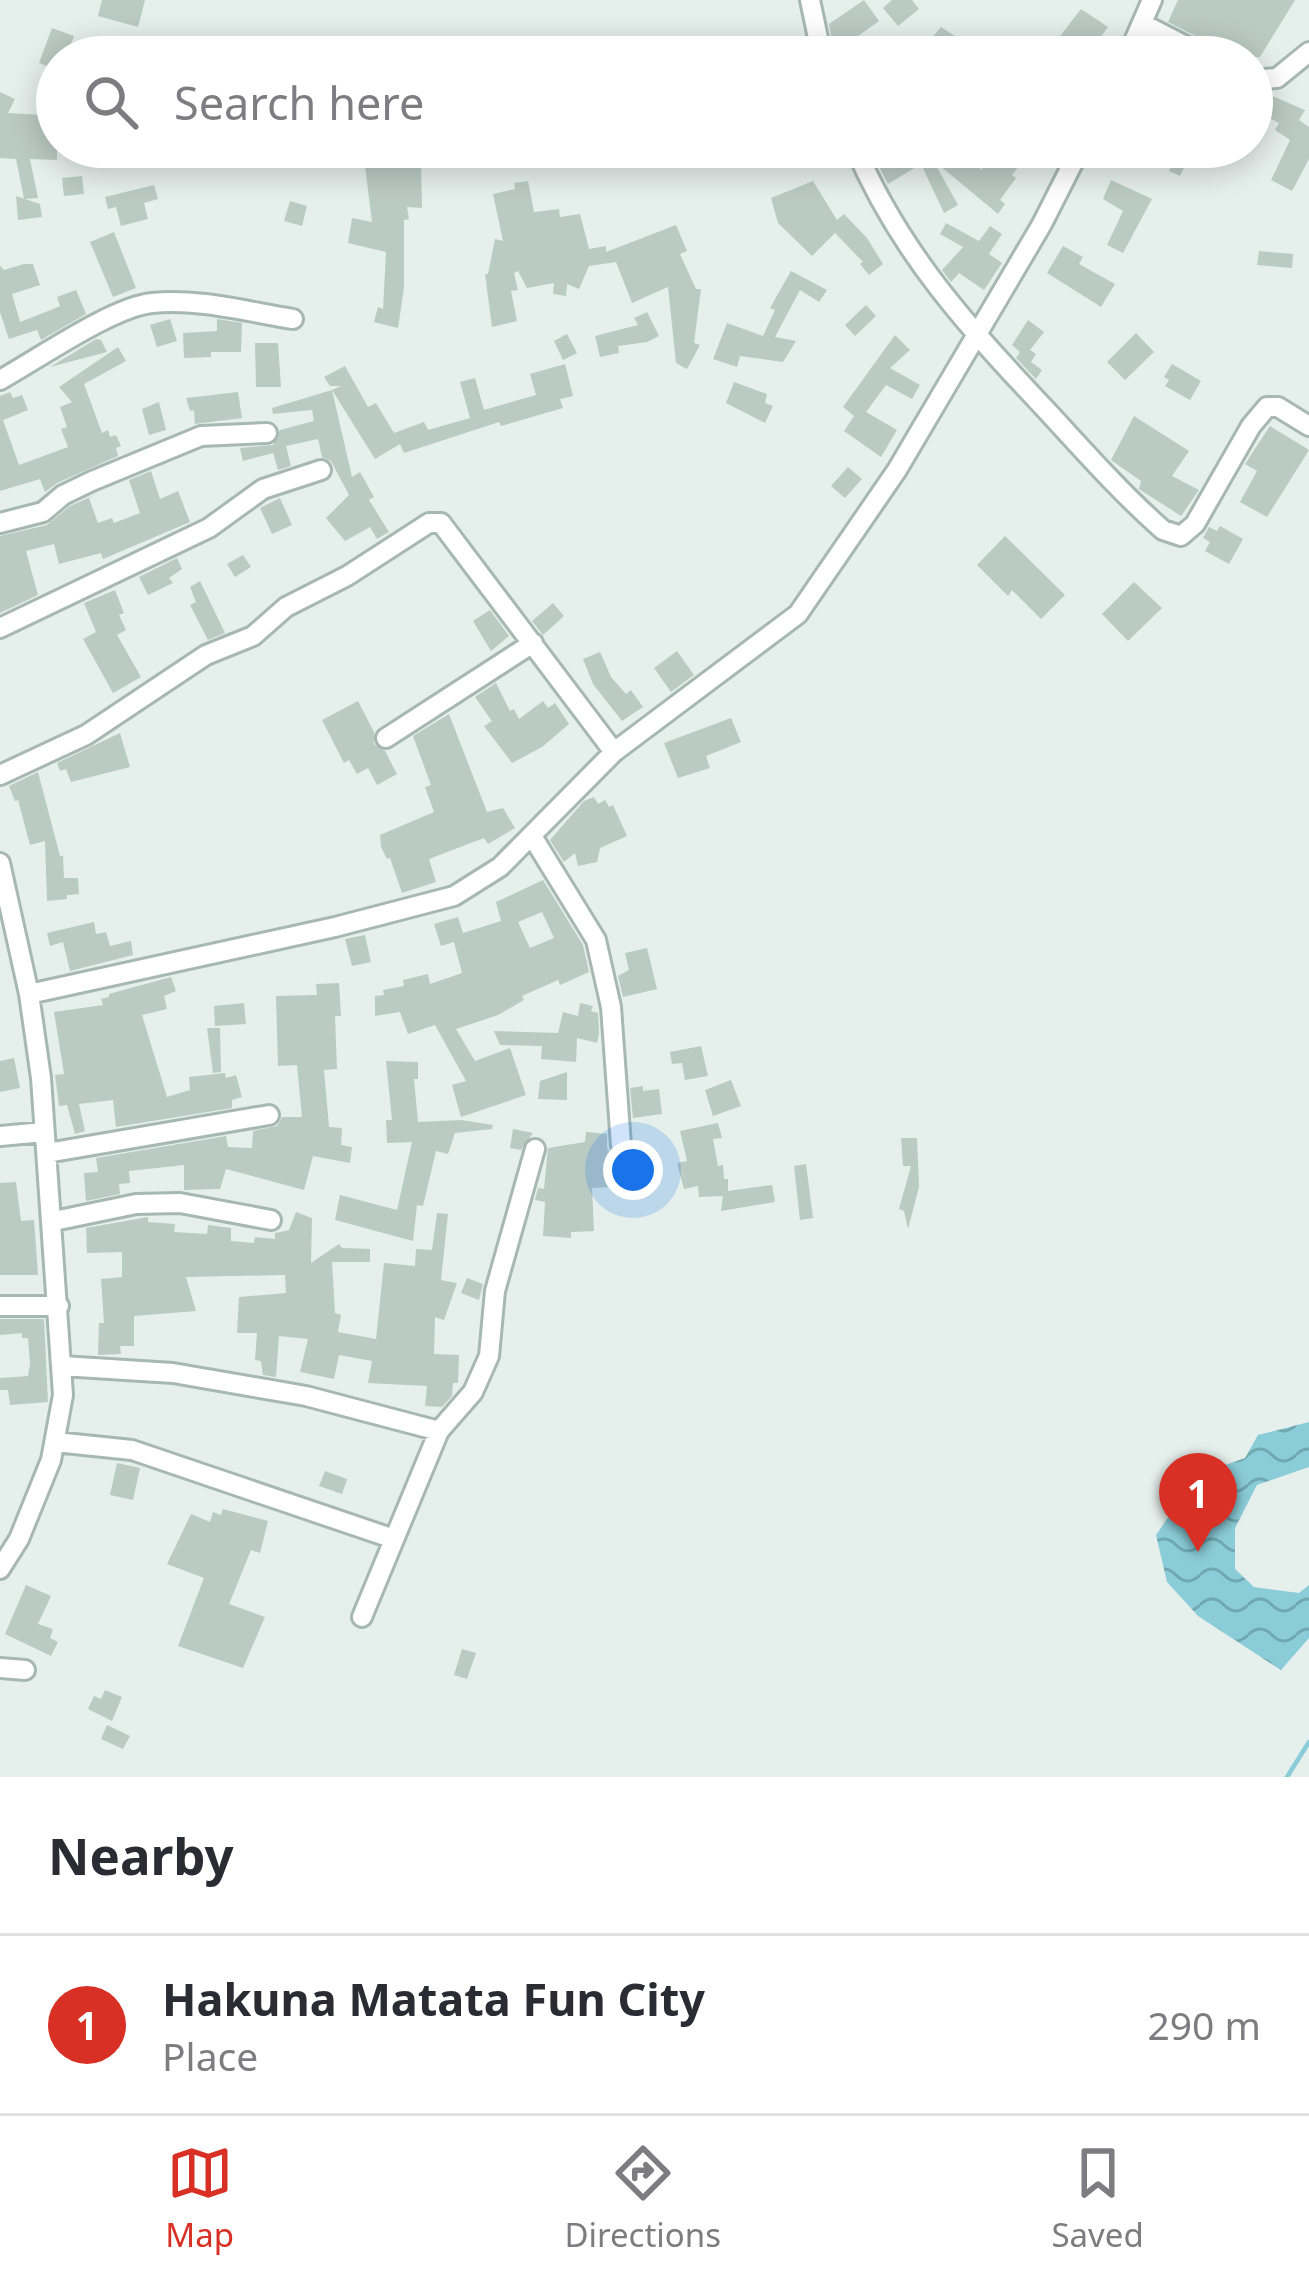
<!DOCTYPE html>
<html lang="en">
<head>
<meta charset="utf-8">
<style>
	body { margin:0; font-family:"Noto Sans",sans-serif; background:#f7f7f7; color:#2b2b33 }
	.you { position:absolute; left:633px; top:1170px; width:42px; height:42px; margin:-30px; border:9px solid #fff; border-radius:50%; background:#1a73e8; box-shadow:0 0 0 18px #1a73e833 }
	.badge { display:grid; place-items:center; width:78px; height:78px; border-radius:50%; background:#d93025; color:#fff; font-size:39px; font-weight:700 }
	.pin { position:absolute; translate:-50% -99px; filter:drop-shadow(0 3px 6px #0008) }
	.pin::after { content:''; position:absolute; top:63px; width:42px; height:36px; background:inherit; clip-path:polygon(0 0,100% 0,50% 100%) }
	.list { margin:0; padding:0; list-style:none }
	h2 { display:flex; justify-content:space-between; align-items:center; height:156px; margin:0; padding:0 48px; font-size:51px }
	h2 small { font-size:39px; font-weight:400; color:#7c7c81 }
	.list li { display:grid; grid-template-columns:78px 1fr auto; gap:36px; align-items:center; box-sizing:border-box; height:180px; padding:0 48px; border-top:3px solid #e1e1e2 }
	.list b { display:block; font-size:45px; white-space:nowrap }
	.list p { margin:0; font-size:39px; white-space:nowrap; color:#7c7c81 }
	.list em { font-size:39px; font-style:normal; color:#7c7c81 }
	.icon { flex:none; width:66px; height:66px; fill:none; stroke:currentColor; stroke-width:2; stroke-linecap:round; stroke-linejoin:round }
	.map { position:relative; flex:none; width:1309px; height:1777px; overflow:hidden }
	.search { position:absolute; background:#fff; box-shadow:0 6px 30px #0003; left:36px; right:36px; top:36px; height:132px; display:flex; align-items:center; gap:30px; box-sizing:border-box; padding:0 42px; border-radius:66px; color:#7c7c81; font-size:45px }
	.sheet { height:336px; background:#fff }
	nav { display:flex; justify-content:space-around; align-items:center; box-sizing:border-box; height:168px; border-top:3px solid #e1e1e2; background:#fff; font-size:33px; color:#7c7c81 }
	nav a { display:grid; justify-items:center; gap:6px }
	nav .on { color:#d93025 }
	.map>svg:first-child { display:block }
</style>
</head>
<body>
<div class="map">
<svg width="1309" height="1777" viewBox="0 0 1309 1777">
	<defs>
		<pattern id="water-waves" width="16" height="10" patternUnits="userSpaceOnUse" patternTransform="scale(3)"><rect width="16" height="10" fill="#8accd8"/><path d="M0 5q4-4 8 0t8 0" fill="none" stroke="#70a7b0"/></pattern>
	</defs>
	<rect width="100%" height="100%" fill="#e5efeb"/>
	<!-- water -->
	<path fill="url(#water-waves)" d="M 1309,1422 L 1309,1467 L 1257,1485 L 1235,1528 L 1235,1569 L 1254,1587 L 1299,1593 L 1309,1585 L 1309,1638 L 1281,1670 L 1198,1616 L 1167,1582 L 1156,1535 L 1197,1475 L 1245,1458 L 1258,1435 Z"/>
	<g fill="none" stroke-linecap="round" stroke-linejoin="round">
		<!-- stream -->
		<path stroke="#8accd8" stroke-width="4.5" d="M 1287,1777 L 1309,1742"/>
	</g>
	<!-- building -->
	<path fill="#bacbc4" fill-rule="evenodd" d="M 102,0 L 145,0 L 138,27 L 98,16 Z
		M 864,0 L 879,21 L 854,39 L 861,51 L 850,57 L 835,57 L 829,24 Z
		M 892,0 L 912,0 L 919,9 L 898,26 L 883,8 Z
		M 1178,0 L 1295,0 L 1260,57 L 1220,57 L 1213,45 L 1168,22 Z
		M 1081,9 L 1108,27 L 1092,49 L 1103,57 L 1044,57 Z
		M 941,27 L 955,36 L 950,44 L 968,57 L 916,57 Z
		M 52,28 L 74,36 L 66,57 L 57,57 L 57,70 L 39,63 Z
		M 0,92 L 15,99 L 8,113 L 57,116 L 57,160 L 30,159 L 38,198 L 24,199 L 16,159 L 0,158 Z
		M 1270,95 L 1305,110 L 1299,120 L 1309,127 L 1309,159 L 1292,191 L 1271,180 L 1290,140 L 1275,130 L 1279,123 L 1260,113 Z
		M 376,147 L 455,147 L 456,154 L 421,160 L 422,208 L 407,207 L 409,219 L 404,220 L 404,288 L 398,328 L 374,322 L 378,307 L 383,309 L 386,252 L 348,243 L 352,218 L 372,222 L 363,150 Z
		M 898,147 L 970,147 L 981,170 L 998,147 L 1034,147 L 1012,175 L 1016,178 L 1000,200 L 1005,204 L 998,214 L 933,160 L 958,205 L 944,213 L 921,164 L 888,184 L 875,159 Z
		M 1179,149 L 1191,154 L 1180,176 L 1169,171 Z
		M 82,176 L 84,194 L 64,196 L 62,178 Z
		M 1111,180 L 1152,199 L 1123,253 L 1107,245 L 1123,211 L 1103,199 Z
		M 528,181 L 534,212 L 559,209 L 560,217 L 580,214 L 589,249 L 606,246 L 606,252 L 676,225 L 687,251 L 680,254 L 696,289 L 701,289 L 694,343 L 700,345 L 687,369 L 676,363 L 668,287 L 632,303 L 616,262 L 589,266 L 579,289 L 567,284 L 566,296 L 553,294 L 554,283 L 527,288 L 518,271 L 514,273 L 518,290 L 511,291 L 517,321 L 492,327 L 485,274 L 488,274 L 495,239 L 503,241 L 493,194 L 515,189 L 514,183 Z
		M 813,181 L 837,220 L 844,214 L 867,238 L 883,264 L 869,275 L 860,264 L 863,262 L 835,233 L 812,256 L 778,223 L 771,198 Z
		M 154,185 L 158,199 L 144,203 L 148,219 L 121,226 L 116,207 L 108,209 L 105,197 Z
		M 16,196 L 40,204 L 42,217 L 18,220 Z
		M 290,201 L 307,206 L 302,226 L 284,221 Z
		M 946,223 L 979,241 L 990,226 L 1002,234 L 989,254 L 1002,263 L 984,290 L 959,273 L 951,282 L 942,270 L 963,247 L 940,234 Z
		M 114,232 L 136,288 L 113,297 L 90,242 Z
		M 1063,246 L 1083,257 L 1079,264 L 1115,284 L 1101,307 L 1047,273 Z
		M 1259,251 L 1293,254 L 1292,268 L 1257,265 Z
		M 24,264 L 33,264 L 40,285 L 12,294 L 20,322 L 56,308 L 60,306 L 57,297 L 76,290 L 86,314 L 41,340 L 37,330 L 9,339 L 0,312 L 0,266 L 4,270 Z
		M 791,271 L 827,290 L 819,302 L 800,290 L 775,337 L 796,341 L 783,362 L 740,356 L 737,367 L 713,359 L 727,323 L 763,336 L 775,310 L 770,308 Z
		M 866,305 L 876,316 L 855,336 L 845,325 Z
		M 647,312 L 659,336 L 647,342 L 618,346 L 619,353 L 600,357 L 595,336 L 638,325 L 634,318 Z
		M 170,319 L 177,341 L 157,347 L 150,325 Z
		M 217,319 L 242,323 L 241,352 L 211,352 L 211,357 L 184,358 L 183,333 L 217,331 Z
		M 1028,320 L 1044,332 L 1030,350 L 1036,354 L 1031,362 L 1042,370 L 1036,379 L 1016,358 L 1020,352 L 1012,345 Z
		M 1136,333 L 1154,352 L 1125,380 L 1107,362 Z
		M 567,334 L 577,353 L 563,360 L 554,341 Z
		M 895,335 L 910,350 L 890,368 L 920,385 L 912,399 L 886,385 L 866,412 L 897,430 L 881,457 L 844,431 L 854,416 L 843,407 Z
		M 96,339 L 101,340 L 107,352 L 50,367 Z
		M 255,343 L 278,343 L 281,387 L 256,387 Z
		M 118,347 L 126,361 L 84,384 L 102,433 L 108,430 L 110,437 L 116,435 L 121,446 L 116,448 L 118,456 L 57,483 L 45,492 L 40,479 L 0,491 L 0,396 L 10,392 L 13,398 L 22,395 L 28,410 L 3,420 L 19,465 L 68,447 L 61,429 L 67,427 L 60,407 L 72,402 L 59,387 Z
		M 565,364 L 573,396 L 560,399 L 563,408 L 501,426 L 499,422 L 404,453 L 400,444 L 375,459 L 332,390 L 341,386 L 330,386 L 324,377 L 345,366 L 368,407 L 376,403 L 394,433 L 424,422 L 428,430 L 470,418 L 460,382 L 475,378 L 484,410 L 536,395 L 530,374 Z
		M 1172,364 L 1201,381 L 1190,400 L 1165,386 L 1169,380 L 1164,377 Z
		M 734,382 L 767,394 L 765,403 L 773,406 L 765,423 L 726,403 Z
		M 332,390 L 352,477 L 360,472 L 374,497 L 369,500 L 389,532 L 377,539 L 370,527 L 345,541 L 326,518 L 349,495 L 331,461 L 322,457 L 318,439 L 286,446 L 291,466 L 278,470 L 273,453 L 243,461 L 240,448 L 273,445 L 280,430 L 314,421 L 312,410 L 273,414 L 272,408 Z
		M 238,392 L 242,418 L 195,424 L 194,410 L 190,411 L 186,398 Z
		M 159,402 L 166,430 L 149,435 L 142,409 Z
		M 1134,416 L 1189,451 L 1172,476 L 1199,490 L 1181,516 L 1139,489 L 1141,481 L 1111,460 Z
		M 1270,426 L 1309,450 L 1267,517 L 1240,502 L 1257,471 L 1245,464 Z
		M 848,467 L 862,479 L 845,498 L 831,486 Z
		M 151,471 L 160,499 L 178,491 L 190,522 L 103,559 L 101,553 L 59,564 L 54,544 L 26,551 L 38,595 L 0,613 L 0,536 L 47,525 L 70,506 L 99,493 L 89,498 L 98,523 L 112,518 L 114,523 L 140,513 L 129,480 Z
		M 280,498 L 292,525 L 272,534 L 260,508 Z
		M 1220,526 L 1243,539 L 1229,564 L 1205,551 L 1210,542 L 1203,538 L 1209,527 L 1217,531 Z
		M 1005,536 L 1065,595 L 1041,619 L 1012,590 L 1008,596 L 977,565 Z
		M 243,555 L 251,567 L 235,577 L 227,564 Z
		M 177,558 L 182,569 L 169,578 L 173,583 L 148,595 L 139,577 Z
		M 200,581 L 225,633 L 208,640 L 190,605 L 196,602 L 190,587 Z
		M 1134,582 L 1162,608 L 1128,641 L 1102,614 Z
		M 115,590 L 124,613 L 119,615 L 126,630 L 117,635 L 141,677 L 113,693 L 83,639 L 96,632 L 84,603 Z
		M 553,603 L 564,616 L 543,635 L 532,621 Z
		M 490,610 L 509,636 L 491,651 L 473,621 Z
		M 677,651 L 694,675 L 671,692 L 654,668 Z
		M 600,652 L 611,677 L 626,694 L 631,690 L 643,707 L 622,721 L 593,684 L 583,659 Z
		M 496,683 L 510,711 L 514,709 L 519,719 L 543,701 L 548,708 L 555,703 L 569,724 L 542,747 L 512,763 L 484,726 L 492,721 L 475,697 Z
		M 358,701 L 374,732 L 374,744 L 385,751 L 397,774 L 377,785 L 368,768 L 357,774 L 349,760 L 344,763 L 322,720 Z
		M 449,714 L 487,812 L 503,808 L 515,828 L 488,844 L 484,838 L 429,859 L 436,882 L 402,893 L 390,858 L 387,859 L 381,847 L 380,835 L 434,812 L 425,787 L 431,785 L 413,736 Z
		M 731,718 L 741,742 L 706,756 L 710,768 L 678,778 L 664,743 Z
		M 120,733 L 130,767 L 71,782 L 66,769 L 60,771 L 57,763 Z
		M 38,772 L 60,856 L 63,856 L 64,878 L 78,878 L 79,894 L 67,895 L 67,899 L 47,901 L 45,841 L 30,845 L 18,800 L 15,801 L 9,786 Z
		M 594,797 L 598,804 L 605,800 L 609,807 L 613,805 L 627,836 L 600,848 L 597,862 L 578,866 L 575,853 L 564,862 L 550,840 L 584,801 Z
		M 543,880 L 583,945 L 589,972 L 560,985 L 558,980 L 522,996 L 524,1000 L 498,1015 L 456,1029 L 475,1061 L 510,1048 L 526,1095 L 461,1117 L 452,1085 L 466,1081 L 435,1025 L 408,1034 L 400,1012 L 375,1016 L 375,996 L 384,995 L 383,990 L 404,986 L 403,980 L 428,974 L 430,984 L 462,973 L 454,942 L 441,946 L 434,924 L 458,917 L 463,933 L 501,921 L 496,902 ZM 542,912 L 554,938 L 530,948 L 518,922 Z
		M 94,922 L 96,934 L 106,932 L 110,946 L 131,941 L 133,955 L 70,971 L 63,942 L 50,946 L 47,933 Z
		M 365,935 L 371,962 L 352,966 L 345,939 Z
		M 647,948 L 657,989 L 623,997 L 618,976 L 629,970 L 625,953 Z
		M 171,977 L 176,991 L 164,996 L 167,1009 L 142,1015 L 167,1097 L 190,1090 L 189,1077 L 225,1073 L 226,1078 L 236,1075 L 242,1097 L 232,1100 L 232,1108 L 116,1127 L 113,1100 L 79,1104 L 85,1131 L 75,1134 L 67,1105 L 59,1106 L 55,1075 L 64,1074 L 54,1012 L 103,1005 L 101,999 L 109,997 L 109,994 Z
		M 339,983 L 341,1016 L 335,1016 L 337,1069 L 324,1070 L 329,1127 L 342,1128 L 341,1145 L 352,1147 L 350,1163 L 313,1156 L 304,1190 L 226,1169 L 220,1189 L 184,1190 L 184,1165 L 129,1171 L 130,1183 L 119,1184 L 120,1194 L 86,1201 L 84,1173 L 98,1172 L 96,1158 L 226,1136 L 228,1147 L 252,1148 L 253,1131 L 277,1126 L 282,1117 L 302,1117 L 297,1065 L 278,1066 L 276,996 L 317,995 L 316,984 Z
		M 244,1003 L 246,1024 L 215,1026 L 214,1006 Z
		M 580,1003 L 593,1006 L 591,1011 L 598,1013 L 599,1033 L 597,1043 L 577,1038 L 576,1062 L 541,1059 L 542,1046 L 500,1045 L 494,1031 L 558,1033 L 563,1012 L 578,1016 Z
		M 207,1028 L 220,1028 L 221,1072 L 213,1073 Z
		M 701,1046 L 708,1076 L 685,1080 L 682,1063 L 672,1064 L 670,1052 Z
		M 14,1058 L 20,1088 L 0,1092 L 0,1061 Z
		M 386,1061 L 418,1062 L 418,1079 L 414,1079 L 418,1122 L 461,1120 L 493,1125 L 492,1129 L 455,1133 L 448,1154 L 436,1151 L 423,1206 L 417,1205 L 413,1241 L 335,1220 L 340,1195 L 397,1210 L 412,1142 L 387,1143 L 386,1120 L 392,1120 Z
		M 567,1072 L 567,1100 L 538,1099 L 540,1081 Z
		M 731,1080 L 741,1106 L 713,1116 L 705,1090 Z
		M 643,1086 L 643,1091 L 659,1089 L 662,1114 L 633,1118 L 630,1088 Z
		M 718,1123 L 722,1138 L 713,1139 L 718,1166 L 723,1165 L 724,1179 L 728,1179 L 728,1191 L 772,1185 L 775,1202 L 721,1211 L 723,1196 L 699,1197 L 698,1186 L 684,1189 L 677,1163 L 687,1161 L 680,1131 Z
		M 513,1129 L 533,1133 L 521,1150 L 510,1148 Z
		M 586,1132 L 607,1134 L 607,1148 L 612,1156 L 622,1158 L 623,1171 L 612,1172 L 613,1187 L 592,1188 L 594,1231 L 571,1232 L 571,1238 L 543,1236 L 545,1202 L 535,1200 L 538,1188 L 544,1189 L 548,1148 L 585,1142 Z
		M 901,1138 L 917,1138 L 919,1187 L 908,1229 L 904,1211 L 899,1209 L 911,1166 L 903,1166 Z
		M 806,1164 L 813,1218 L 800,1220 L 794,1166 Z
		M 16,1182 L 21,1221 L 34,1220 L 38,1275 L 0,1275 L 0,1183 Z
		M 296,1212 L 312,1218 L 311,1263 L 339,1244 L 342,1248 L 370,1249 L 370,1262 L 332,1262 L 335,1313 L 341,1315 L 338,1332 L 376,1339 L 384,1263 L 415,1266 L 416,1249 L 432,1250 L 437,1213 L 448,1214 L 441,1280 L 457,1283 L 444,1320 L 435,1317 L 434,1354 L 459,1355 L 458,1383 L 453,1383 L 452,1396 L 442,1407 L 425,1406 L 427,1386 L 368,1383 L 372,1361 L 339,1355 L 334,1379 L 300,1372 L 308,1339 L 279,1336 L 276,1377 L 263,1375 L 261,1361 L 255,1360 L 257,1333 L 237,1333 L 239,1297 L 286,1293 L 285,1275 L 186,1277 L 196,1311 L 134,1316 L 134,1346 L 120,1346 L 121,1354 L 98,1355 L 99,1323 L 104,1323 L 101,1279 L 122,1277 L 122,1252 L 87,1253 L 86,1228 L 148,1217 L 148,1222 L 175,1224 L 174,1232 L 207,1234 L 208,1225 L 231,1228 L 231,1241 L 254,1243 L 255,1237 L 275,1239 L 275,1233 L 289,1230 Z
		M 467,1278 L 483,1284 L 479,1300 L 461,1293 Z
		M 0,1319 L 44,1319 L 48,1402 L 10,1405 L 8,1390 L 0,1390 L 0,1378 L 28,1376 L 30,1364 L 28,1338 L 22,1338 L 22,1333 L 0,1335 Z
		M 117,1463 L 140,1468 L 133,1500 L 110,1495 Z
		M 325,1471 L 347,1479 L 342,1494 L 319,1486 Z
		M 223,1509 L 268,1521 L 260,1553 L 251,1550 L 229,1604 L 265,1617 L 243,1668 L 178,1646 L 204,1578 L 167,1564 L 191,1514 L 210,1522 L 213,1512 L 221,1515 Z
		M 26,1585 L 51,1596 L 38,1624 L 53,1629 L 50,1638 L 58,1642 L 51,1656 L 5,1634 Z
		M 462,1649 L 476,1653 L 467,1679 L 454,1675 Z
		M 105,1690 L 122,1697 L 112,1721 L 88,1709 L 94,1696 L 101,1699 Z
		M 107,1725 L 130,1736 L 123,1749 L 101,1739 Z"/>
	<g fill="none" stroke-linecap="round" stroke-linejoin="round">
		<!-- minor casing -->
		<g stroke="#a7b8b3" stroke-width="24">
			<path id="minor" d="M 810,0 L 822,57
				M 1143,24 L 1207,57
				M 1127,57 L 1152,0
				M 1252,80 L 1277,78 L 1309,52
				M 855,147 C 900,254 970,329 1048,412 C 1085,452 1122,494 1163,530 L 1181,536 L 1195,524 L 1251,426 L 1267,407 L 1278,407 L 1309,426
				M 0,380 C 38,359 112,307 152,303 C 198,298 248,312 293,319
				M 0,523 L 43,512 L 63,495 L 92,481 L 201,436 L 267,433
				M 0,628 L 209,528 L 263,489 L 321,470
				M 386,738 L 533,643
				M 0,775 L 86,735 L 206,655 L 253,636 L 286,607 L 347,576 L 429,523 L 441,523 L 614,752
				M 532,836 L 596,940 L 611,1007 L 621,1145
				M 0,863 L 29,994 L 41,1078 L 63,1395 L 51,1460 L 19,1539 L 0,1569
				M 29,994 L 335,927 L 454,896 L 500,867 L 614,752 L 798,614 L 897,470 L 1042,224 L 1081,147
				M 0,1136 L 44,1132
				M 47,1153 L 269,1115
				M 54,1221 L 136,1204 L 180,1203 L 271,1220
				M 0,1306 L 59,1306
				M 62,1366 L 173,1373 L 306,1396 L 439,1431
				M 55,1442 L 132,1450 L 394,1539
				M 362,1617 L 439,1431 L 473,1392 L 489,1356 L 495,1291 L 535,1149
				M 0,1668 L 25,1670"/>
		</g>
		<!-- minor -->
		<use href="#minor" stroke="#fff" stroke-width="18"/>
	</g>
</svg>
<div class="you"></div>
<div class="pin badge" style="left:1198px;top:1552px">1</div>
<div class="search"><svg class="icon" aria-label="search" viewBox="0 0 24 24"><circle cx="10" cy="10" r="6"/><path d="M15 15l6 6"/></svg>Search here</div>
</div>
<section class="sheet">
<h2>Nearby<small></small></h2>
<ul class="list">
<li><span class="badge">1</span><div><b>Hakuna Matata Fun City</b><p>Place</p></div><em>290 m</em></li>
</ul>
</section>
<nav>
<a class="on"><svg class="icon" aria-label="map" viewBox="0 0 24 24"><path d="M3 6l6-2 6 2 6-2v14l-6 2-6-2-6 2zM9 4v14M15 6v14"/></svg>Map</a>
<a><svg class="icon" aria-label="directions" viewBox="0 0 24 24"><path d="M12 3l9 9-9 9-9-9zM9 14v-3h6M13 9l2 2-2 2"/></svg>Directions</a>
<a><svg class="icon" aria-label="saved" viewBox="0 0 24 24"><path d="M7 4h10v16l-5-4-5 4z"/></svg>Saved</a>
</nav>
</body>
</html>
